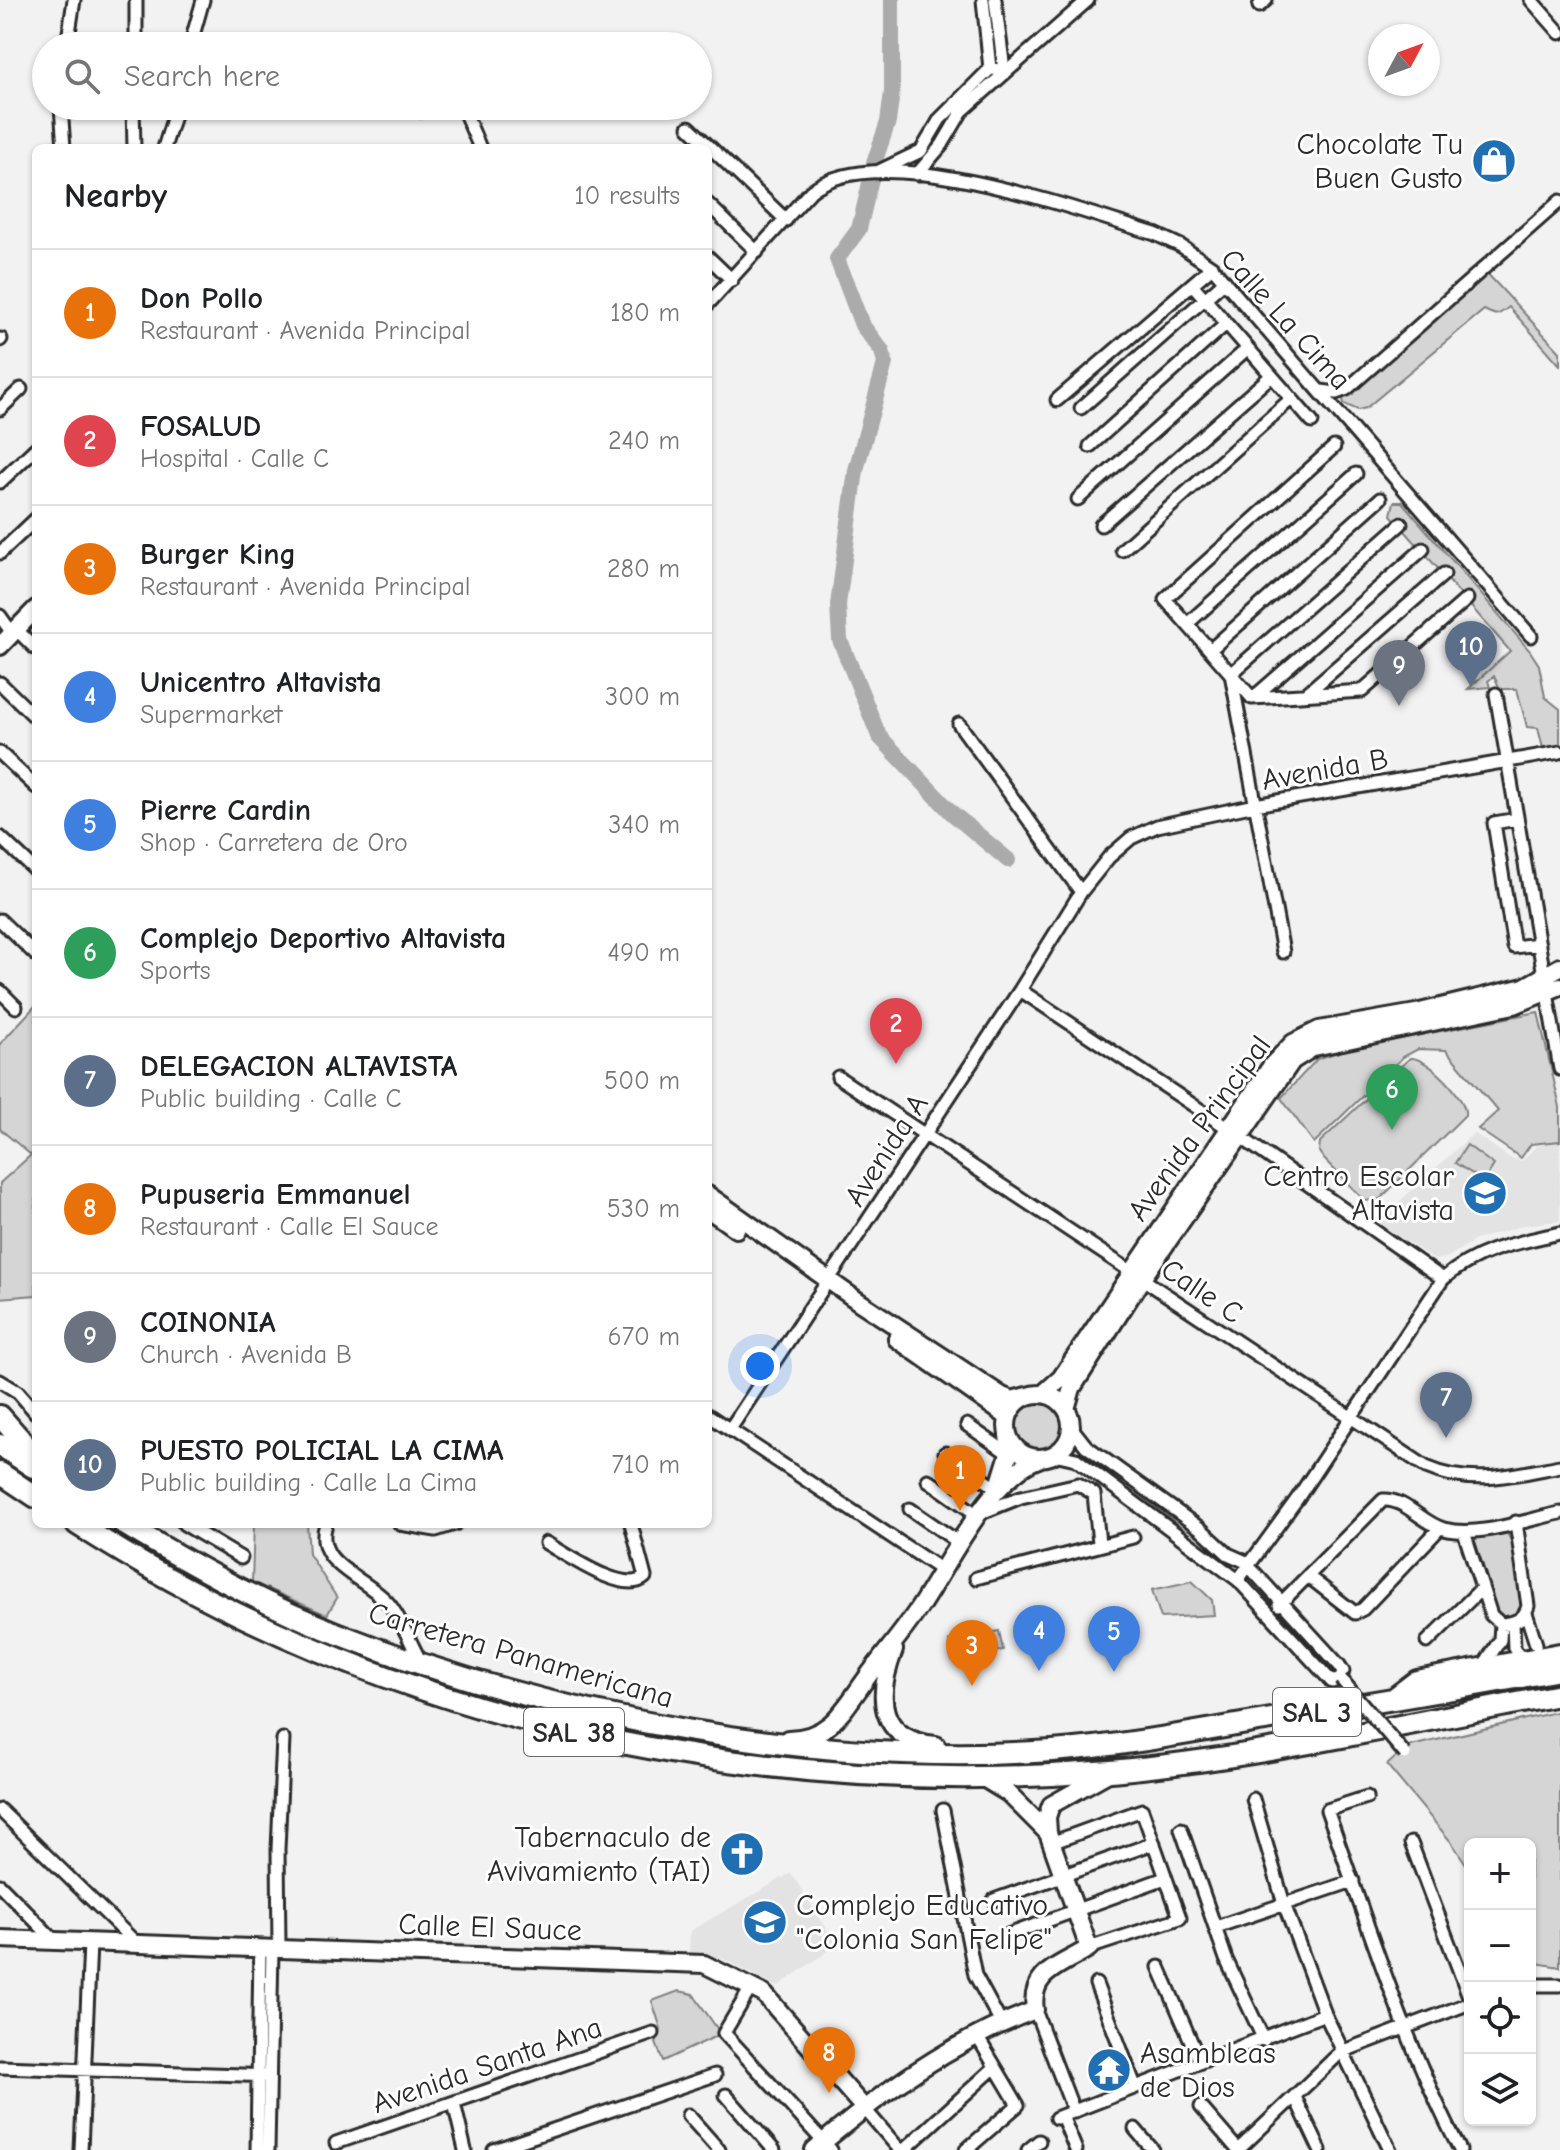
<!DOCTYPE html>
<html lang="en">
<head>
<meta charset="utf-8">
<style>
	body { margin:0; font-family:"Comic Neue",sans-serif; background:#f6f6f6; color:#202124 }
	.controls { position:absolute; right:24px; bottom:24px; display:grid; overflow:hidden; border-radius:12px; box-shadow:0 2px 6px #0004 }
	.controls button { width:72px; height:72px; display:grid; place-items:center; padding:0; border:0; border-bottom:2px solid #e0e0e0; background:#fff; color:#202124; font:40px sans-serif }
	.compass { position:absolute; left:1368px; top:24px; width:72px; height:72px; border-radius:50%; background:#fff; box-shadow:0 2px 6px #0004; rotate:49deg }
	.you { position:absolute; left:760px; top:1366px; width:28px; height:28px; margin:-20px; border:6px solid #fff; border-radius:50%; background:#1a73e8; box-shadow:0 0 0 12px #1a73e833 }
	.badge { display:grid; place-items:center; width:52px; height:52px; border-radius:50%; background:#0f766e; color:#fff; font-size:26px; font-weight:700 }
	.pin { position:absolute; translate:-50% -66px; filter:drop-shadow(0 2px 4px #0008) }
	.pin::after { content:''; position:absolute; top:42px; width:28px; height:24px; background:inherit; clip-path:polygon(0 0,100% 0,50% 100%) }
	.list { margin:0; padding:0; list-style:none }
	h2 { display:flex; justify-content:space-between; align-items:center; height:104px; margin:0; padding:0 32px; font-size:34px }
	h2 small { font-size:26px; font-weight:400; color:#757577 }
	.list li { display:grid; grid-template-columns:52px 1fr auto; gap:24px; align-items:center; box-sizing:border-box; height:128px; padding:0 32px; border-top:2px solid #e0e0e0 }
	.list b { display:block; font-size:30px; white-space:nowrap }
	.list p { margin:0; font-size:26px; white-space:nowrap; color:#757577 }
	.list em { font-size:26px; font-style:normal; color:#757577 }
	.icon { flex:none; width:44px; height:44px; fill:none; stroke:currentColor; stroke-width:2; stroke-linecap:round; stroke-linejoin:round }
	.map { position:relative; flex:none; width:1560px; height:2150px; overflow:hidden }
	.search { position:absolute; background:#fff; box-shadow:0 2px 6px #0004; left:32px; top:32px; width:680px; height:88px; display:flex; align-items:center; gap:20px; box-sizing:border-box; padding:0 28px; border-radius:44px; color:#757577; font-size:30px }
	.panel { position:absolute; background:#fff; box-shadow:0 2px 6px #0004; left:32px; top:144px; width:680px; height:1384px; border-radius:12px }
	.map>svg:first-child { display:block }
</style>
</head>
<body>
<div class="map">
<svg width="1560" height="2150" viewBox="0 0 1560 2150">
	<rect width="100%" height="100%" fill="#f2f2f2"/>
	<filter id="ink" filterUnits="userSpaceOnUse"><feTurbulence type="fractalNoise" baseFrequency=".0125" numOctaves="2"/><feDisplacementMap in="SourceGraphic" scale="16" xChannelSelector="R" yChannelSelector="G"/><feConvolveMatrix kernelMatrix="1 2 1 2 8 2 1 2 1" color-interpolation-filters="sRGB"/></filter>
	<g filter="url(#ink)">
		<!-- built -->
		<path fill="#e3e3e3" d="M 1474,1133 L 1510,1158 L 1522,1161 L 1536,1146 L 1560,1141 L 1560,1221 L 1524,1225 L 1475,1240 L 1448,1257 L 1435,1260 L 1377,1222 Z
			M 791,1873 L 837,1945 L 777,1987 L 721,1958 L 689,1957 L 690,1931 Z"/>
		<!-- green -->
		<path fill="#d5d5d5" stroke="#808080" stroke-width="2" d="M 1484,270 L 1560,352 L 1560,365 L 1509,307 C 1497,316 1498,317 1484,310 L 1366,408 L 1358,410 L 1344,404 L 1343,399 Z
			M 1394,502 L 1402,502 L 1530,651 L 1539,665 L 1545,697 L 1560,709 L 1560,749 L 1543,748 L 1538,728 L 1527,727 L 1517,689 L 1500,689 L 1494,676 L 1488,681 L 1490,687 L 1468,689 L 1510,651 L 1391,515 Z
			M 36,1005 L 36,1295 L 0,1298 L 0,1183 L 31,1155 L 0,1129 L 0,1044 Z
			M 1538,1012 L 1560,1107 L 1560,1141 L 1531,1144 L 1521,1158 L 1478,1129 L 1498,1111 L 1446,1050 L 1418,1049 L 1403,1057 L 1314,1143 L 1281,1098 L 1317,1059 L 1344,1050 Z
			M 1410,1058 C 1427,1056 1468,1099 1465,1115 L 1380,1199 L 1365,1201 L 1324,1159 L 1319,1152 L 1320,1142 Z
			M 1467,1145 L 1494,1165 L 1484,1181 L 1455,1163 Z
			M1015 1425a24 24 0 1 1 48 0a24 24 0 1 1-48 0Z
			M 1074,1444 L 1208,1541 L 1210,1547 L 1205,1548 L 1165,1514 L 1074,1452 L 1071,1447 Z
			M 254,1524 L 307,1524 L 309,1554 L 337,1598 L 327,1615 L 252,1582 Z
			M 1502,1528 C 1518,1540 1528,1600 1517,1616 L 1504,1620 L 1493,1612 L 1469,1541 L 1474,1535 Z
			M 1192,1581 L 1212,1600 L 1214,1615 L 1161,1618 L 1152,1590 Z
			M 999,1631 L 1003,1650 L 952,1660 L 949,1641 Z
			M 1560,1711 L 1560,1967 L 1530,1962 L 1530,1844 L 1470,1844 L 1470,1870 L 1452,1843 L 1387,1765 L 1407,1747 Z
			M 679,1991 L 693,1994 L 721,2034 L 663,2061 L 656,2043 L 661,2029 L 652,2001 Z"/>
		<g fill="none" stroke-linecap="round" stroke-linejoin="round">
			<!-- river -->
			<path stroke="#ababab" stroke-width="16" d="M 874,163 L 888,122 L 892,92 L 892,0
				M 871,179 L 859,229 L 837,259 L 862,325 L 882,351 L 885,363 L 856,470 L 838,605 L 840,640 L 879,736 L 952,813 L 1008,860"/>
			<!-- street casing -->
			<g stroke="#2b2b2b" stroke-width="17">
				<path id="street" d="M 136,0 L 136,46
					M 983,0 L 990,69
					M 995,0 L 1004,70
					M 1531,0 L 1560,33
					M 1259,6 L 1266,0
					M 67,46 L 74,0
					M 190,46 L 203,0
					M 61,106 L 64,148
					M 133,106 L 134,148
					M 462,106 L 480,148
					M 421,111 L 425,106
					M 689,127 L 786,220
					M 164,148 L 177,106
					M 877,172 L 921,151 L 940,119 L 990,69 L 1004,70
					M 917,174 L 942,145 L 962,111 L 1088,0
					M 708,204 L 757,252
					M 708,257 L 732,280
					M 1192,284 L 1312,422
					M 708,304 L 811,191 C 879,137 1077,210 1155,234 L 1181,246 L 1212,267 L 1531,636
					M 0,340 L 1,339
					M 1321,391 L 1336,393 L 1347,389 L 1560,201
					M 1057,400 L 1212,267
					M 1081,408 L 1225,281
					M 0,409 L 21,389
					M 1090,446 L 1226,324
					M 0,482 L 36,448
					M 1078,499 L 1247,349
					M 1101,525 L 1271,376
					M 1122,550 L 1291,399
					M 0,553 L 36,519
					M 0,616 L 12,633
					M 1187,624 L 1356,474
					M 16,629 L 36,649
					M 1210,650 L 1380,499
					M 0,683 L 36,718
					M 1306,694 L 1444,574
					M 1496,694 L 1560,1069
					M 1252,698 L 1165,599 L 1334,447
					M 1252,698 L 1362,691 L 1467,599
					M 1253,698 L 1423,549
					M 959,724 L 1081,892
					M 0,753 L 36,787
					M 1517,819 L 1494,823 L 1514,947 L 1539,944
					M 0,837 L 36,871
					M 0,920 L 36,955
					M 1283,952 L 1231,674 L 1401,524
					M 1020,990 L 1235,1133 L 1443,1279
					M 0,991 L 16,1007
					M 838,1077 L 1426,1467 C 1472,1487 1512,1475 1560,1466
					M 0,1381 L 18,1392 L 36,1413
					M 708,1415 L 943,1571
					M 967,1425 L 1009,1454
					M 730,1429 L 1020,990 L 1081,892 L 1109,857 L 1131,838 L 1157,826 L 1255,805 L 1560,752
					M 945,1453 L 998,1489
					M 1054,1454 L 1076,1459 L 1238,1580 L 1332,1682 L 1341,1679 L 1343,1671 L 1339,1665 L 1244,1561 L 1228,1554 L 1201,1529 L 1086,1446 L 1071,1427
					M 928,1480 L 979,1516
					M 910,1509 L 961,1544
					M 981,1513 L 1021,1497 L 1078,1484 L 1094,1494 L 1099,1543
					M 184,1524 L 241,1558
					M 326,1524 C 312,1565 367,1577 389,1604 C 402,1620 411,1645 422,1664
					M 400,1524 L 436,1530 L 455,1524
					M 1464,1532 L 1491,1615 L 1501,1624 C 1515,1623 1524,1620 1528,1606 L 1516,1522
					M 546,1543 C 567,1555 625,1596 645,1577 L 631,1524
					M 1309,1577 L 1355,1613 L 1363,1609 L 1440,1528
					M 976,1578 L 1133,1537
					M 1238,1580 L 1297,1499 L 1443,1279 C 1478,1249 1516,1243 1560,1233
					M 1279,1605 L 1383,1500 C 1405,1498 1423,1524 1444,1529 C 1479,1538 1525,1520 1560,1513
					M 1526,1613 L 1536,1644
					M 1513,1623 L 1514,1648 L 1521,1660
					M 1427,1642 L 1481,1589
					M 1484,1665 L 1500,1640 L 1501,1624
					M 1367,1797 L 1327,1810 C 1368,1924 1404,2042 1460,2150
					M 1253,1799 L 1284,1904 L 1325,2014 L 1390,2150
					M 0,1810 L 137,1944
					M 943,1810 L 975,1975 L 1002,2025
					M 1181,1829 L 1226,1959 L 1264,2040
					M 1051,1843 L 1142,1810 L 1180,1918 L 1089,1948
					M 1411,1843 L 1470,1999
					M 0,1885 L 55,1941
					M 994,1900 L 1154,1843
					M 1216,1927 L 1353,1881
					M 1008,1935 L 1165,1878
					M 279,1948 L 278,1849 L 283,1739
					M 1159,1967 L 1200,2062
					M 1096,1984 L 1135,2086
					M 1530,1985 L 1560,1985
					M 752,1986 L 724,2033 L 831,2150
					M 1035,2010 L 1074,2112
					M 0,2067 L 269,2076
					M 726,2095 L 774,2150
					M 1296,2099 L 1320,2150
					M 454,2103 L 465,2150
					M 863,2107 L 900,2150
					M 1201,2107 L 1238,2150
					M 688,2115 L 719,2150
					M 1062,2116 L 1076,2150
					M 1056,2118 L 1325,2014
					M 1135,2129 L 1153,2150
					M 336,2143 L 653,2033
					M 81,2150 L 90,1943
					M 257,2150 L 260,1949
					M 268,2150 L 272,1949
					M 494,2150 L 715,2075
					M 904,2150 L 995,2067
					M 966,2150 L 1018,2105 L 977,2036
					M 1028,2150 L 1039,2141
					M 1238,2150 L 1341,2052 L 1470,2003"/>
			</g>
			<!-- secondary casing -->
			<g stroke="#2b2b2b" stroke-width="22">
				<path id="secondary" d="M 0,646 L 36,609
					M 708,1195 L 858,1301 L 1002,1396 L 1012,1400 L 1027,1396
					M 708,1209 L 736,1229
					M 897,1339 L 1008,1417
					M 1043,1394 L 1061,1378 L 1272,1065 L 1293,1043 L 1319,1030 L 1416,1013 L 1524,987 L 1560,967
					M1007 1426a32 32 0 1 1 64 0a32 32 0 1 1-64 0Z
					M 1066,1409 L 1072,1388 L 1141,1280 L 1292,1061 L 1314,1047 L 1514,1005 L 1560,986
					M 999,1486 L 1010,1451 L 1008,1435
					M 894,1650 C 876,1696 877,1740 936,1745
					M 788,1739 C 830,1739 844,1709 866,1679 C 882,1656 901,1635 917,1611 C 948,1566 989,1475 1041,1458
					M 980,1776 L 1008,1793 L 1048,1833
					M 0,1939 L 704,1964 L 764,1994 L 863,2107
					M 814,2150 C 882,2092 950,2042 1035,2010 C 1029,1972 1061,1966 1089,1948 L 1048,1833 L 1047,1817 L 1051,1805 L 1110,1772"/>
			</g>
			<!-- highway casing -->
			<g stroke="#2b2b2b" stroke-width="26">
				<path id="highway" d="M 0,1416 L 36,1457
					M 0,1445 L 33,1467
					M 0,1473 L 36,1497
					M 77,1524 C 382,1720 751,1801 1111,1771 C 1261,1758 1411,1722 1560,1695
					M 124,1524 C 192,1565 262,1604 336,1633 C 554,1719 818,1767 1052,1751 C 1121,1746 1190,1733 1259,1721 C 1359,1705 1460,1688 1560,1670
					M 1396,1697 L 1417,1681 L 1560,1654"/>
			</g>
			<!-- street -->
			<use href="#street" stroke="#fff" stroke-width="11"/>
			<!-- secondary -->
			<use href="#secondary" stroke="#fff" stroke-width="16"/>
			<!-- highway -->
			<use href="#highway" stroke="#fff" stroke-width="20"/>
			<!-- street-bridge casing -->
			<g stroke="#2b2b2b" stroke-width="17" stroke-linecap="butt">
				<path id="street-bridge" d="M 1341,1679 L 1405,1754"/>
			</g>
			<!-- street-bridge -->
			<use href="#street-bridge" stroke="#fff" stroke-width="11"/>
		</g>
	</g>
	<!-- icons -->
	<defs>
		<g id="shop-disc" transform="scale(2.3)"><circle r="9.5" fill="#1f6fb2" stroke="#fff"/><path d="M-5-2.5h2.3a2.7 3.5 0 0 1 5.4 0H5L5.5 6h-11ZM-1.5-2.5h3a1.5 2.3 0 0 0-3 0Z" fill="#fff"/></g>
		<g id="school-disc" transform="scale(2.3)"><circle r="9.5" fill="#1f6fb2" stroke="#fff"/><path d="M0-5L7-2L0 1L-7-2ZM-4 1L0 2.5L4 1V4Q0 6-4 4Z" fill="#fff"/></g>
		<g id="church-disc" transform="scale(2.3)"><circle r="9.5" fill="#1f6fb2" stroke="#fff"/><path d="M-1.2-6h2.4v3.5h3.3v2.4h-3.3V6h-2.4V-.1h-3.3v-2.4h3.3Z" fill="#fff"/></g>
		<g id="university-disc" transform="scale(2.3)"><circle r="9.5" fill="#1f6fb2" stroke="#fff"/><path d="M0-5L7-2L0 1L-7-2ZM-4 1L0 2.5L4 1V4Q0 6-4 4Z" fill="#fff"/></g>
		<g id="temple-disc" transform="scale(2.3)"><circle r="9.5" fill="#1f6fb2" stroke="#fff"/><path d="M0-6L5-2H3V0L6.5 2.5H4V6H1.5V3h-3V6H-4V2.5H-6.5L-3 0V-2H-5Z" fill="#fff"/></g>
	</defs>
	<g fill-rule="evenodd">
		<use href="#shop-disc" x="1494" y="161"/>
		<use href="#school-disc" x="1485" y="1193"/>
		<use href="#church-disc" x="742" y="1854"/>
		<use href="#university-disc" x="765" y="1922"/>
		<use href="#temple-disc" x="1109" y="2070"/>
	</g>
	<g text-anchor="middle" stroke-width="6" stroke-linejoin="round" paint-order="stroke">
		<!-- shield labels -->
		<g fill="#fff" stroke="#6b6b6b" stroke-width="2">
			<rect x="1273" y="1688" width="88" height="48" rx="6"/>
			<rect x="524" y="1708" width="100" height="48" rx="6"/>
		</g>
		<g font-size="28" font-weight="bold" fill="#2b2b2b">
			<text x="1317" y="1722">SAL 3</text>
			<text x="574" y="1742">SAL 38</text>
		</g>
		<!-- poi labels -->
		<g font-size="30" fill="#2b2b2b" stroke="#fff" text-anchor="end">
			<text x="1463" y="154">Chocolate Tu<tspan x="1463" dy="34">Buen Gusto</tspan></text>
			<text x="1454" y="1186">Centro Escolar<tspan x="1454" dy="34">Altavista</tspan></text>
			<text x="711" y="1847">Tabernaculo de<tspan x="711" dy="34">Avivamiento (TAI)</tspan></text>
			<text x="796" y="1915" text-anchor="start">Complejo Educativo<tspan x="796" dy="34">"Colonia San Felipe"</tspan></text>
			<text x="1140" y="2063" text-anchor="start">Asambleas<tspan x="1140" dy="34">de Dios</tspan></text>
		</g>
		<!-- street labels -->
		<g font-size="30" fill="#2b2b2b" stroke="#fff">
			<text transform="translate(1286 319) rotate(48)" y="10">Calle La Cima</text>
			<text transform="translate(1325 769) rotate(-10)" y="10">Avenida B</text>
			<text transform="translate(1199 1128) rotate(-54)" y="10">Avenida Principal</text>
			<text transform="translate(886 1150) rotate(-57)" y="10">Avenida A</text>
			<text transform="translate(1202 1291) rotate(34)" y="10">Calle C</text>
			<text transform="translate(521 1655) rotate(16)" y="10">Carretera Panamericana</text>
			<text transform="translate(490 1927) rotate(2)" y="10">Calle El Sauce</text>
			<text transform="translate(487 2065) rotate(-19)" y="10">Avenida Santa Ana</text>
		</g>
	</g>
</svg>
<div class="controls">
<button>+</button>
<button>−</button>
<button><svg class="icon" aria-label="locate" viewBox="0 0 24 24"><circle cx="12" cy="12" r="6"/><path d="M12 2v4M12 18v4M2 12h4M18 12h4"/></svg></button>
<button><svg class="icon" aria-label="layers" viewBox="0 0 24 24"><path d="M12 4l9 5-9 5-9-5zM3 14l9 5 9-5"/></svg></button>
</div>
<svg class="compass" viewBox="-18 -18 36 36"><path d="M0-13l5 13h-10z" fill="#e53935"/><path d="M0 13l5-13h-10z" fill="#757577"/></svg>
<div class="you"></div>
<div class="pin badge" style="left:960px;top:1511px;background:#e8710a">1</div>
<div class="pin badge" style="left:896px;top:1064px;background:#e0444e">2</div>
<div class="pin badge" style="left:972px;top:1686px;background:#e8710a">3</div>
<div class="pin badge" style="left:1039px;top:1671px;background:#3f7fe0">4</div>
<div class="pin badge" style="left:1114px;top:1672px;background:#3f7fe0">5</div>
<div class="pin badge" style="left:1392px;top:1130px;background:#2e9e5b">6</div>
<div class="pin badge" style="left:1446px;top:1438px;background:#5c6f8a">7</div>
<div class="pin badge" style="left:829px;top:2093px;background:#e8710a">8</div>
<div class="pin badge" style="left:1399px;top:706px;background:#6b7280">9</div>
<div class="pin badge" style="left:1471px;top:687px;background:#5c6f8a">10</div>
<div class="search"><svg class="icon" aria-label="search" viewBox="0 0 24 24"><circle cx="10" cy="10" r="6"/><path d="M15 15l6 6"/></svg>Search here</div>
<section class="panel">
<h2>Nearby<small>10 results</small></h2>
<ul class="list">
<li><span class="badge" style="background:#e8710a">1</span><div><b>Don Pollo</b><p>Restaurant · Avenida Principal</p></div><em>180 m</em></li>
<li><span class="badge" style="background:#e0444e">2</span><div><b>FOSALUD</b><p>Hospital · Calle C</p></div><em>240 m</em></li>
<li><span class="badge" style="background:#e8710a">3</span><div><b>Burger King</b><p>Restaurant · Avenida Principal</p></div><em>280 m</em></li>
<li><span class="badge" style="background:#3f7fe0">4</span><div><b>Unicentro Altavista</b><p>Supermarket</p></div><em>300 m</em></li>
<li><span class="badge" style="background:#3f7fe0">5</span><div><b>Pierre Cardin</b><p>Shop · Carretera de Oro</p></div><em>340 m</em></li>
<li><span class="badge" style="background:#2e9e5b">6</span><div><b>Complejo Deportivo Altavista</b><p>Sports</p></div><em>490 m</em></li>
<li><span class="badge" style="background:#5c6f8a">7</span><div><b>DELEGACION ALTAVISTA</b><p>Public building · Calle C</p></div><em>500 m</em></li>
<li><span class="badge" style="background:#e8710a">8</span><div><b>Pupuseria Emmanuel</b><p>Restaurant · Calle El Sauce</p></div><em>530 m</em></li>
<li><span class="badge" style="background:#6b7280">9</span><div><b>COINONIA</b><p>Church · Avenida B</p></div><em>670 m</em></li>
<li><span class="badge" style="background:#5c6f8a">10</span><div><b>PUESTO POLICIAL LA CIMA</b><p>Public building · Calle La Cima</p></div><em>710 m</em></li>
</ul>
</section>
</div>
</body>
</html>
